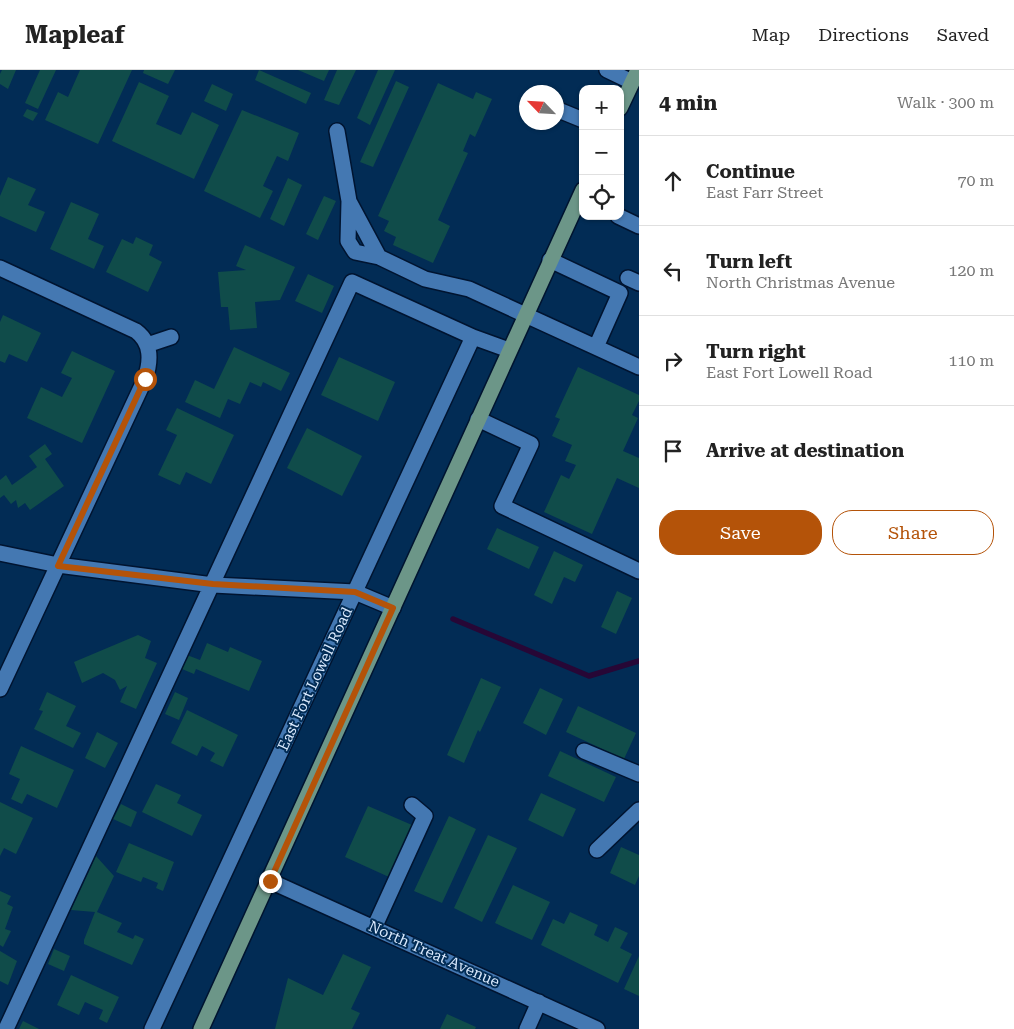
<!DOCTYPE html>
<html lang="en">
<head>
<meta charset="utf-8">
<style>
	body { margin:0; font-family:"Roboto Serif",serif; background:#f2f2f2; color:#222 }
	.controls { position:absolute; right:15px; top:15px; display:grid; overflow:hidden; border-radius:10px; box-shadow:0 1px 4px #0004 }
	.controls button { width:45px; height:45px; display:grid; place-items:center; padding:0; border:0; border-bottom:1px solid #e0e0e0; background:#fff; color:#222; font:25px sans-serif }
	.compass { position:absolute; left:519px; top:15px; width:45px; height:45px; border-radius:50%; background:#fff; box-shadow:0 1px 4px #0004; rotate:295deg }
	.stop { position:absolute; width:15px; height:15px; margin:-11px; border:4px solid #b45309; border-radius:50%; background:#fff }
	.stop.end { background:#b45309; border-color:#fff; box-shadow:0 1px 5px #0008 }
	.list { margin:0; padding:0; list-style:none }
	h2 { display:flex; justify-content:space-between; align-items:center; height:65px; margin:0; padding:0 20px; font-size:21px }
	h2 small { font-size:16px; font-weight:400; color:#767676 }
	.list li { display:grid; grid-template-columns:32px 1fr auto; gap:15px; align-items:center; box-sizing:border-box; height:90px; padding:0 20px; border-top:1px solid #e0e0e0 }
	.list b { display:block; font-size:19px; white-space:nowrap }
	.list p { margin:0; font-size:16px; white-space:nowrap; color:#767676 }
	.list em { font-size:16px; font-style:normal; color:#767676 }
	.actions { display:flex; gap:10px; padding:15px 20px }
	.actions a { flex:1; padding:11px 0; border:1px solid #b45309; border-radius:20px; text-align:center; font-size:18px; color:#b45309 }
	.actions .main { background:#b45309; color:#fff }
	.icon { flex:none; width:28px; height:28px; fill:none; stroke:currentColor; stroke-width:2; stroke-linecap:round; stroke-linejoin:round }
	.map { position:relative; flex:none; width:639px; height:959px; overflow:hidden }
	header { display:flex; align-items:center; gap:30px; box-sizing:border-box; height:70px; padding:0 25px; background:#fff; border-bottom:1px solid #e0e0e0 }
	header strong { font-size:24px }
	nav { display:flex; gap:28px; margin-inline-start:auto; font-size:18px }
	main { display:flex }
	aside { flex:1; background:#fff }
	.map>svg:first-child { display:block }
</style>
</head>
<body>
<header>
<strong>Mapleaf</strong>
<nav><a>Map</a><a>Directions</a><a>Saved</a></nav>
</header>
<main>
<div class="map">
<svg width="639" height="959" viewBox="0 0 639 959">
	<rect width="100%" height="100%" fill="#022c55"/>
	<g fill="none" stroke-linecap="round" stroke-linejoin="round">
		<!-- stream -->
		<path stroke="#270736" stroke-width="5.5" d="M 453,549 L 589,606 L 639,591"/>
	</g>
	<!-- building -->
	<path fill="#104c4a" d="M 2,0 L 16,0 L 8,19 L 0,14 L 0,4 Z
		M 40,0 L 56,0 L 38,39 L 25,33 Z
		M 80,0 L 132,0 L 98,74 L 45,50 L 58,22 L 68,27 Z
		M 144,0 L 175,0 L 168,14 L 143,3 Z
		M 259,0 L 311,23 L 306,34 L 255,10 Z
		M 298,0 L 329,0 L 324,11 Z
		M 337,0 L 356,0 L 339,35 L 324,30 Z
		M 378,0 L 395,0 L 370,55 L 357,48 Z
		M 396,11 L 409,17 L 373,97 L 360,92 Z
		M 139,12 L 169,26 L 156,54 L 181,65 L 192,42 L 219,55 L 194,109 L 112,71 Z
		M 438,13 L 473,29 L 476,22 L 492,29 L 475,67 L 470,64 L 463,81 L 468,83 L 438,150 L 450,156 L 433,193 L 393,175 L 396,167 L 384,161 L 389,151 L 378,146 Z
		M 212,14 L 233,24 L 226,41 L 204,31 Z
		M 27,39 L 38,43 L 33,51 L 23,46 Z
		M 242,40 L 299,63 L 288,91 L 277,86 L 263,116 L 273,121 L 260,148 L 204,121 Z
		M 8,107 L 36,119 L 28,135 L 45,142 L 36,162 L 0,146 L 0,126 Z
		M 288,108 L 302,115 L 284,156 L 270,149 Z
		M 324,126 L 336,131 L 318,170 L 306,164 Z
		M 71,132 L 99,144 L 88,169 L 104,176 L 94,199 L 50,179 Z
		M 136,167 L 153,175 L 149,185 L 162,192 L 148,222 L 106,202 L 122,169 L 133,174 Z
		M 245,175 L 295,197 L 280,230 L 255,232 L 257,258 L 230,260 L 228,237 L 221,237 L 218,202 L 246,200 L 236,196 Z
		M 308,204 L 334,216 L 322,243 L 295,231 Z
		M 3,245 L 41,263 L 27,292 L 9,284 L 5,293 L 0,291 L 0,252 Z
		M 234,277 L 290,303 L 281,321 L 263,312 L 261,317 L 250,312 L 240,334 L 228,329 L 220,348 L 185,332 L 195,310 L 214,319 Z
		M 72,281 L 115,301 L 82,373 L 27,348 L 41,317 L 62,327 L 72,308 L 61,303 Z
		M 339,287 L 395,312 L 378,351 L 321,325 Z
		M 578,297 L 639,325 L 639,331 L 632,345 L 638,348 L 623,381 L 639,388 L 639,418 L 617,408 L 592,464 L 544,442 L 561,405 L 569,409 L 576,395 L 565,391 L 572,375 L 552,366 L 560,349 L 555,347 Z
		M 177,338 L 234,365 L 211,414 L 186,402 L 180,415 L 158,405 L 177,365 L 166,360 Z
		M 307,358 L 362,386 L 342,426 L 287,398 Z
		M 45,374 L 52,384 L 45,389 L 64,416 L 30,440 L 25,433 L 18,438 L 16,430 L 11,434 L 4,425 L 0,428 L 0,410 L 6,405 L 12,415 L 37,397 L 29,386 Z
		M 497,458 L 539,477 L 529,499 L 487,479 Z
		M 554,481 L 583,495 L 575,512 L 564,507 L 552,534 L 534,525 Z
		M 617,521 L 632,528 L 616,564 L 601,557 Z
		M 138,565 L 151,571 L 145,588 L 157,593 L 136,639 L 120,632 L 127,616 L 120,620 L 115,610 L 103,603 L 82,613 L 74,592 Z
		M 207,573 L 228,582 L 230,577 L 262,591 L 249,621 L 196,599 L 194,604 L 182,599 L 187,585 L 200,590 Z
		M 481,608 L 501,617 L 480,662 L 478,660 L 464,693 L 447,685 Z
		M 540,618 L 563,629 L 546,665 L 523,653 Z
		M 47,622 L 76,636 L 66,656 L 81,663 L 73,678 L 34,659 L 43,641 L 39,640 Z
		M 175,622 L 188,628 L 179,650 L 165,644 Z
		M 578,636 L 636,663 L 624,689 L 566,662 Z
		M 187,640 L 238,665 L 223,697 L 210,691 L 215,683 L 202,676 L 197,686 L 171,673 Z
		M 97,662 L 118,673 L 105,698 L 85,688 Z
		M 21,676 L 74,700 L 57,738 L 27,724 L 22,734 L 11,729 L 20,709 L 9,704 Z
		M 560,681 L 616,707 L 604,732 L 548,706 Z
		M 156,714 L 181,725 L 177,733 L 202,745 L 192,766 L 142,742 Z
		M 541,723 L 576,739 L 563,767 L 528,750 Z
		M 0,732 L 33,748 L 16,784 L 4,778 L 0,786 Z
		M 121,734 L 137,742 L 131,757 L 113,749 Z
		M 368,736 L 412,755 L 389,807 L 345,787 Z
		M 449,746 L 476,759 L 442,833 L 414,821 Z
		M 488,765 L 517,778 L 482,852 L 454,838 Z
		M 129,773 L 174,792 L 163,821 L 156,818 L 158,813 L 143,807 L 141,812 L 116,802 Z
		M 621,777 L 639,785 L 639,806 L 635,815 L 610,803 Z
		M 96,786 L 114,806 L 97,842 L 122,853 L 117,862 L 133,869 L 135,865 L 144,869 L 132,895 L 84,874 L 84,870 L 95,842 L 71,840 Z
		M 513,815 L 550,832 L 532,870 L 495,853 Z
		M 0,821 L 11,826 L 7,834 L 13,837 L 5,859 L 11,861 L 3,877 L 0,875 Z
		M 570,842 L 598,855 L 594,865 L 608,872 L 615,857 L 628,863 L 620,878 L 632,884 L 618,913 L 541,875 L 553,849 L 564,854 Z
		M 54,879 L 70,886 L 64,901 L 48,894 Z
		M 0,881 L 17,891 L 8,915 L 0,911 Z
		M 343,884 L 371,897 L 351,939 L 360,943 L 352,959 L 275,959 L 288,908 L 323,925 Z
		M 639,886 L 639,926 L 624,919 Z
		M 71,905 L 119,927 L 107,953 L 99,949 L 103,940 L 85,932 L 79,945 L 57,935 Z
		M 447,944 L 476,957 L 475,959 L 440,959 Z
		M 23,951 L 39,959 L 19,959 Z"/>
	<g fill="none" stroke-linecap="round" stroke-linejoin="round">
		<!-- minor casing -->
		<g stroke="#001430" stroke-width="18">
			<path id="minor" d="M 607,0 L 632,12
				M 556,39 L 583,50
				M 337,61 L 349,131 L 348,171 L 355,182 L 379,187 L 425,209 L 469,219 L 639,297
				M 350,133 L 379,187
				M 618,146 L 639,156
				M 550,190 L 620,223 L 596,277
				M 0,198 L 136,261 C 152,273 151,291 145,309 L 0,619
				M 628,208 L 639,213
				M 147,275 L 171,267
				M 478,349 L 531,374 L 502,436 L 639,501
				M 0,483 L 58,495 L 213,515 L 355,522 L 393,538
				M 584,681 L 639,704
				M 597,780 L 639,740
				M 270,811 L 597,959
				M 374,858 L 425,746 L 412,735
				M 6,959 L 352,212 L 473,267
				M 152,959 L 473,267 L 509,280
				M 527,959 L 539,932"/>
		</g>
		<!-- major casing -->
		<g stroke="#001430" stroke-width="18">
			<path id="major" d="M 620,38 L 638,0
				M 201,959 L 583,120"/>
		</g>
		<!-- minor -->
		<use href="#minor" stroke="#4478b2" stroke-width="15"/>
		<!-- major -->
		<use href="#major" stroke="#6c9688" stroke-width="15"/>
	</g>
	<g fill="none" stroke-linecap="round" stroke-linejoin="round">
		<!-- route -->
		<path stroke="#b45309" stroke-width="6" d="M 145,309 L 58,496 L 213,514 L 355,522 L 393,538 L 270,811"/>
	</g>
	<g text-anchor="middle" stroke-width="4" stroke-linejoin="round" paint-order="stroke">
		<!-- street labels -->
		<g font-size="15" fill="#daeafe" stroke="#022c55">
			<text transform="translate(315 609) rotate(-65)" y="5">East Fort Lowell Road</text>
			<text transform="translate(434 884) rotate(24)" y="5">North Treat Avenue</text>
		</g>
	</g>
</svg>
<div class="controls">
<button>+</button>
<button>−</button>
<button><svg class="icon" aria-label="locate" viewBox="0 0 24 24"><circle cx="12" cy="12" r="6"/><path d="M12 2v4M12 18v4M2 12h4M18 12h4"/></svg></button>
</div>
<svg class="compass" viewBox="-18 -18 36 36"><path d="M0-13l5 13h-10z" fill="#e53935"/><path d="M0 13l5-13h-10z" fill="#767676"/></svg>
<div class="stop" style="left:145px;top:309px"></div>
<div class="stop end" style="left:270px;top:811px"></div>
</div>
<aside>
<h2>4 min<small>Walk · 300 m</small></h2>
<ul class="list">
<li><svg class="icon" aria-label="ahead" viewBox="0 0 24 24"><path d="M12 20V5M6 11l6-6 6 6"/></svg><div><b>Continue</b><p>East Farr Street</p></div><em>70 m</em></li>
<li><svg class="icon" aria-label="left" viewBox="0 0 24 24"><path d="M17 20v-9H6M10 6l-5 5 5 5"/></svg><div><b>Turn left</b><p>North Christmas Avenue</p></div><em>120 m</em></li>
<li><svg class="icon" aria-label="right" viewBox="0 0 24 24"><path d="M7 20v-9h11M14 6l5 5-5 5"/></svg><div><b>Turn right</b><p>East Fort Lowell Road</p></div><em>110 m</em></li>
<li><svg class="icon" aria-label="arrive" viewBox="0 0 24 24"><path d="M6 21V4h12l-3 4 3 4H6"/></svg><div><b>Arrive at destination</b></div></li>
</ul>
<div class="actions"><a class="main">Save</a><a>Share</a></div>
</aside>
</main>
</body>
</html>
